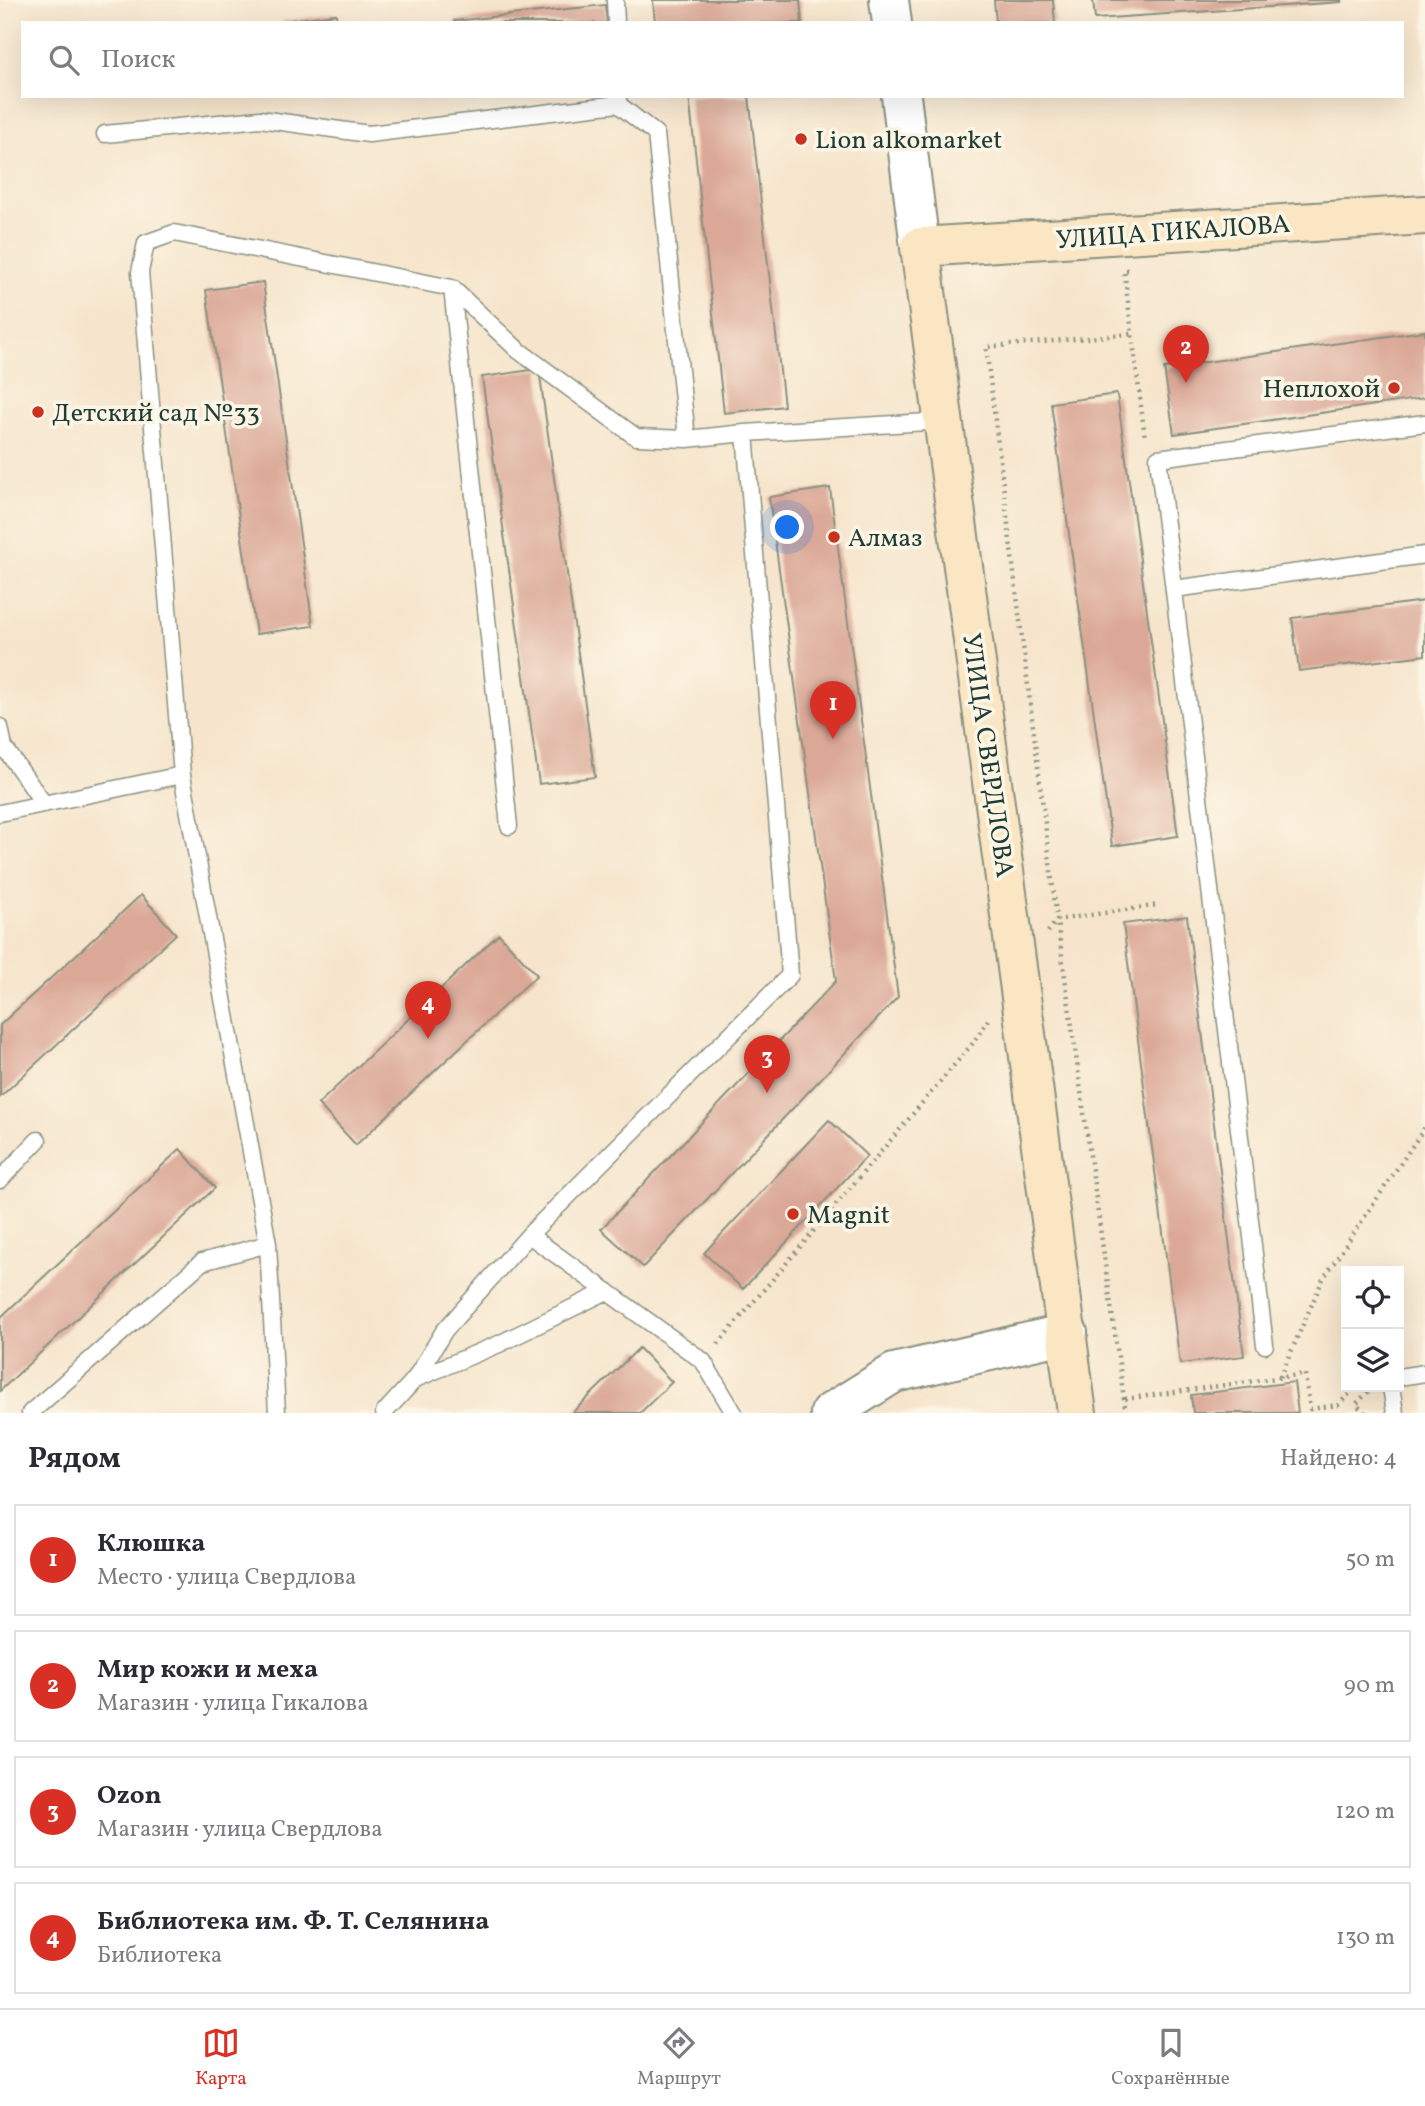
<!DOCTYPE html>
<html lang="ru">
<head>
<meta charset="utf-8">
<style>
	body { margin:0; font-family:Vollkorn,serif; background:#f7f7f7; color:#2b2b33 }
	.controls { position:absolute; right:21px; bottom:21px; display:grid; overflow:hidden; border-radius:0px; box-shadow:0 7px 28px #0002 }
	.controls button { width:63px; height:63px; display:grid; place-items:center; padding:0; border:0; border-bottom:2px solid #e1e1e2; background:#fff; color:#2b2b33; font:35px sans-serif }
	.you { position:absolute; left:788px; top:528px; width:24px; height:24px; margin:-18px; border:5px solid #fff; border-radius:50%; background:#1a73e8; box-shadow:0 0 0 10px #1a73e833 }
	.badge { display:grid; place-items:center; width:46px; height:46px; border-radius:50%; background:#d93025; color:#fff; font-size:23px; font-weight:700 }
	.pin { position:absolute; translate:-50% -58px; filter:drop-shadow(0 2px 4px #0008) }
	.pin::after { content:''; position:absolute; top:37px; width:24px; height:21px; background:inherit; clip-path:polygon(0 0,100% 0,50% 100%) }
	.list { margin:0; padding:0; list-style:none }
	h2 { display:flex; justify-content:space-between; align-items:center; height:91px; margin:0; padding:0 28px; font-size:30px }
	h2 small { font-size:23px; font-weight:400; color:#7c7c81 }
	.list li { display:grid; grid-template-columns:46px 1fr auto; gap:21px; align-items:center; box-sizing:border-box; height:112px; margin:0 14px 14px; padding:0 14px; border:2px solid #e1e1e2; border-radius:0px }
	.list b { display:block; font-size:26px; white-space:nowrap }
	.list p { margin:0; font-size:23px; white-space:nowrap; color:#7c7c81 }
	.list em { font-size:23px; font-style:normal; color:#7c7c81 }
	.icon { flex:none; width:38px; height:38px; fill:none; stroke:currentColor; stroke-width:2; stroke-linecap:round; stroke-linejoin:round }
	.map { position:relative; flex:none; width:1425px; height:1413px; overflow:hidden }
	.search { position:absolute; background:#fff; box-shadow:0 7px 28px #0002; left:21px; right:21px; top:21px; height:77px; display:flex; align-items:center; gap:18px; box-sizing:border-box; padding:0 24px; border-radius:0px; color:#7c7c81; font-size:26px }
	.sheet { height:595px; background:#fff }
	nav { display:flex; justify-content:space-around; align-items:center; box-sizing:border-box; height:98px; border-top:2px solid #e1e1e2; background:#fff; font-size:19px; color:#7c7c81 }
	nav a { display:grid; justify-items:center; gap:4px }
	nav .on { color:#d93025 }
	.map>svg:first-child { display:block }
</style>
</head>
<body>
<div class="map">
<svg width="1425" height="1413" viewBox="0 0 1425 1413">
	<rect width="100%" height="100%" fill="#fcf5e5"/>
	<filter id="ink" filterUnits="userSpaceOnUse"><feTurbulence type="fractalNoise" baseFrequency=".0143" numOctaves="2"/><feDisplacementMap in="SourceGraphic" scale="14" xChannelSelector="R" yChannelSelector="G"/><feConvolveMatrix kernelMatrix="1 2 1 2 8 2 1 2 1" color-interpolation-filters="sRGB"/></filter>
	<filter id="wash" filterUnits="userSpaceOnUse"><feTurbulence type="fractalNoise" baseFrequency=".00686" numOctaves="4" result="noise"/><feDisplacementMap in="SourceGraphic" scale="28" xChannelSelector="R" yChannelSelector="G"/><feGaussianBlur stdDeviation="1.57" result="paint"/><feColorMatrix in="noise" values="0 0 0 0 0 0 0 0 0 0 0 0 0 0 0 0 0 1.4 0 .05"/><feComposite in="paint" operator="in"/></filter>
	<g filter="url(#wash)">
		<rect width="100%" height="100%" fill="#f6e5cc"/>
		<g id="blocks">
			<!-- building -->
			<path fill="#dba897" d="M 653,0 L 800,0 L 802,23 L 655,23 Z
				M 994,0 L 1053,0 L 1055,23 L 996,23 Z
				M 1093,0 L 1341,0 L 1341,2 L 1095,19 Z
				M 605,5 L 607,23 L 454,23 L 454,21 Z
				M 336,14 L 337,23 L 283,23 L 283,21 Z
				M 689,96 L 749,96 L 784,406 L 724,413 Z
				M 263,282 L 313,626 L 256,634 L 206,290 Z
				M 1425,331 L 1425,398 L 1174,434 L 1164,368 Z
				M 539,369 L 595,777 L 539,784 L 482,377 Z
				M 1117,394 L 1178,836 L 1112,846 L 1051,403 Z
				M 830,488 L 898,997 L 643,1267 L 601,1229 L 836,981 L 769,497 Z
				M 1425,601 L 1425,655 L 1299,671 L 1292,618 Z
				M 141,895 L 176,934 L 0,1097 L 0,1025 Z
				M 1187,916 L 1244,1356 L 1180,1364 L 1123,924 Z
				M 499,934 L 537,975 L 356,1145 L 318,1104 Z
				M 829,1120 L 867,1156 L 743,1289 L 704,1253 Z
				M 180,1149 L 215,1188 L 0,1391 L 0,1318 Z
				M 639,1348 L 672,1382 L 640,1413 L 572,1413 Z
				M 1294,1382 L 1298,1413 L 1193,1413 L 1191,1395 Z"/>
		</g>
	</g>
	<g filter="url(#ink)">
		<use href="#blocks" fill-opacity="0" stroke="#8a9180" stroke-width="2"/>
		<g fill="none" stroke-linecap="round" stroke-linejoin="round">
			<!-- service casing -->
			<g stroke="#8a9180" stroke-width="19">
				<path id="service" d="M 615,0 L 616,23
					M 618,96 L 618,104 L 656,134 L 687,439 L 745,433
					M 105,134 L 260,119 L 369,134 L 618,104
					M 452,288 L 518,350 L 636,437 L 687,439
					M 1174,589 L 1425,555
					M 0,727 L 4,747 L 44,804
					M 0,813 L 182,775
					M 0,1180 L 38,1140
					M 1265,1345 L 1158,458 L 1425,423
					M 1399,1377 L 1425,1373
					M 415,1379 L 444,1331 L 529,1235
					M 1391,1387 L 1395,1413
					M 30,1413 L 202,1262 L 268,1244
					M 277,1413 L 268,1244 L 182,775 L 140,272 L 146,243 L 174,233 L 452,288 L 509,826
					M 384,1413 L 415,1379 L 499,1344 L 607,1291
					M 734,1413 L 703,1361 L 529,1235 L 790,975 L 745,433 L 944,421"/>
			</g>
			<!-- tertiary casing -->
			<g stroke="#8a9180" stroke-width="42">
				<path id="tertiary" d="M 889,0 L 892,23
					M 901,96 L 920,247
					M 830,1413 L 894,1373 L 1068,1333"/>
			</g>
			<!-- secondary casing -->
			<g stroke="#8a9180" stroke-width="42">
				<path id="secondary" d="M 1077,1413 L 920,247 L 1425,215"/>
			</g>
			<!-- path -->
			<path stroke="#8a9180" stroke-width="4.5" stroke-dasharray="2 5" stroke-linecap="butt" d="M 1128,270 L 1124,270 L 1145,438
				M 1048,932 L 1057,920 L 1159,905
				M 718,1344 L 973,1043 L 988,1020
				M 1280,1377 L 1323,1279 L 1425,1127
				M 1125,1399 L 1305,1374 L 1310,1409 L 1338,1405 L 1356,1387
				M 1126,1413 L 1057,920 L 986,347 L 1131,334
				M 1365,1413 L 1356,1404 L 1369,1391"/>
			<!-- service -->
			<use href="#service" stroke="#fff" stroke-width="16"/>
			<!-- tertiary -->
			<use href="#tertiary" stroke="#fff" stroke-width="38"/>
			<!-- secondary -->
			<use href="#secondary" stroke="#fbe6c4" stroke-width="38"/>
		</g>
	</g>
	<!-- markers -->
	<g fill="#c8321e" stroke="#fcf5e5" stroke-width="2.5">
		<circle cx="801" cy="139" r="7"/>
		<circle cx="1394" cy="388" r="7"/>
		<circle cx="38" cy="412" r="7"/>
		<circle cx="834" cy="537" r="7"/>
		<circle cx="793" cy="1214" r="7"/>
	</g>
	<g text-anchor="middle" stroke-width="7" stroke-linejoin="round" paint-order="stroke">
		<!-- poi labels -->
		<g font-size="26" fill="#1f3d34" stroke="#fcf5e5" text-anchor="start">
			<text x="815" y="148">Lion alkomarket</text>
			<text x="1380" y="397" text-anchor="end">Неплохой</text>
			<text x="52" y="421">Детский сад №33</text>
			<text x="848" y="546">Алмаз</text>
			<text x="807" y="1223">Magnit</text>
		</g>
		<!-- street labels -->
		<g font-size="26" fill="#1f3d34" stroke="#fcf5e5">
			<text transform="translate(1173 231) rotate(-4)" y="9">УЛИЦА ГИКАЛОВА</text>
			<text transform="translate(989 755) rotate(82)" y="9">УЛИЦА СВЕРДЛОВА</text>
		</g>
	</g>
</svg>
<div class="controls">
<button><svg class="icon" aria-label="locate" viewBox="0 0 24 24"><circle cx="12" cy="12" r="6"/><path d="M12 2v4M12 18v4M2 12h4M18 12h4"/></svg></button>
<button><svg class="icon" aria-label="layers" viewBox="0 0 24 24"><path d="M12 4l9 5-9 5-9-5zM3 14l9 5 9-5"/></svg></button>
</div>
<div class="you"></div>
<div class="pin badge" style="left:833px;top:739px">1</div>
<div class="pin badge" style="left:1186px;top:383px">2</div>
<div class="pin badge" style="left:767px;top:1093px">3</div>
<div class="pin badge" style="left:428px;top:1039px">4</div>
<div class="search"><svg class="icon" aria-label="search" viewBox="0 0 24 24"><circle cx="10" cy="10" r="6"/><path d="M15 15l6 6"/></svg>Поиск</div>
</div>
<section class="sheet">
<h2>Рядом<small>Найдено: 4</small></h2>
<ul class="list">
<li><span class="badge">1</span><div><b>Клюшка</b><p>Место · улица Свердлова</p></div><em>50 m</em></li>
<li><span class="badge">2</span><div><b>Мир кожи и меха</b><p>Магазин · улица Гикалова</p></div><em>90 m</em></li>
<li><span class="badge">3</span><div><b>Ozon</b><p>Магазин · улица Свердлова</p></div><em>120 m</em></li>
<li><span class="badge">4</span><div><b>Библиотека им. Ф. Т. Селянина</b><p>Библиотека</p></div><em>130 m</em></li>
</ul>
</section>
<nav>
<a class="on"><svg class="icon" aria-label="map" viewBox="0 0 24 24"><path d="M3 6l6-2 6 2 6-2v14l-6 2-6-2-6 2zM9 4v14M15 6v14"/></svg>Карта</a>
<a><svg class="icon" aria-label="directions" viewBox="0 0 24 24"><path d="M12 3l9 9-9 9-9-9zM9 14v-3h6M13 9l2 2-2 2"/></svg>Маршрут</a>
<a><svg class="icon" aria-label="saved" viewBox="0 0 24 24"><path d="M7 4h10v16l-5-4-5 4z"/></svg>Сохранённые</a>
</nav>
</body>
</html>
